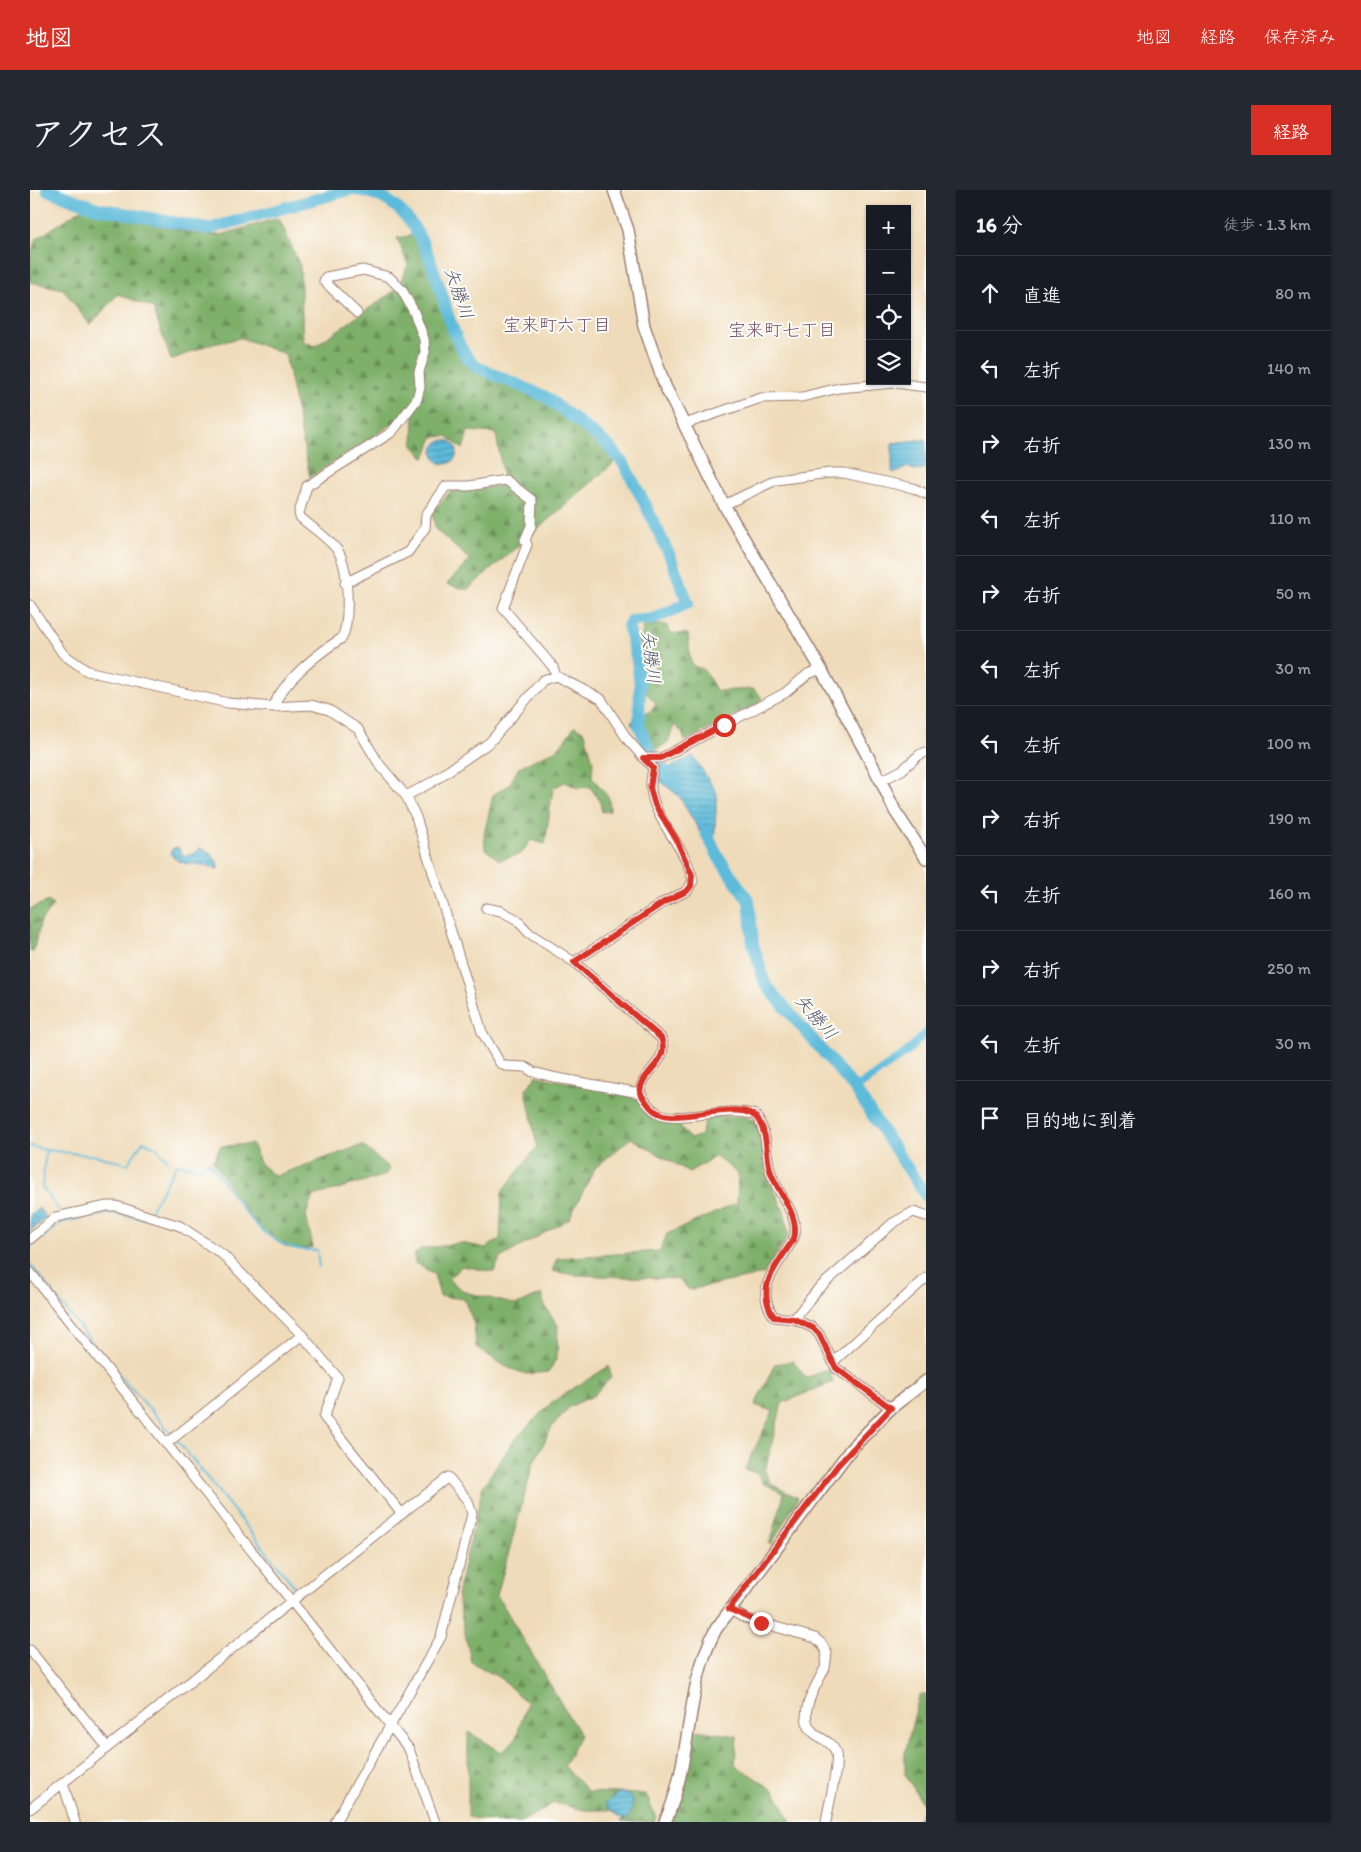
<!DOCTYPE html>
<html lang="ja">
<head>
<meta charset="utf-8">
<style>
	body { margin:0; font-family:Itim,"Klee One",sans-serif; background:#242831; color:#f1f3f6 }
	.controls { position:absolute; right:15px; top:15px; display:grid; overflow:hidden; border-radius:0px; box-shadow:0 1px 4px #0004 }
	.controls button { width:45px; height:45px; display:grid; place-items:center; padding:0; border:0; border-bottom:1px solid #363941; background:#171b24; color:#f1f3f6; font:25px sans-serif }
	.stop { position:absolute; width:15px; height:15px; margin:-11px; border:4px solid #d93025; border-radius:50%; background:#fff }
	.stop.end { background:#d93025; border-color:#fff; box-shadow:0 1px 5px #0008 }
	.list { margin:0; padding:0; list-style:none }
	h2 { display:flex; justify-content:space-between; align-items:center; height:65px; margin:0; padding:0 20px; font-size:21px }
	h2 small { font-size:16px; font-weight:400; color:#9ea1a6 }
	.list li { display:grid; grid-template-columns:32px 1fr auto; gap:15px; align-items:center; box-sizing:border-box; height:75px; padding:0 20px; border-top:1px solid #363941 }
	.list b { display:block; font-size:19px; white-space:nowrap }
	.list em { font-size:16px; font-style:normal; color:#9ea1a6 }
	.icon { flex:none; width:28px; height:28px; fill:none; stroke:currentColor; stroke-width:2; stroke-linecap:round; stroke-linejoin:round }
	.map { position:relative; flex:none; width:896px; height:1632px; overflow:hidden; border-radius:0px }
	header { display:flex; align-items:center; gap:30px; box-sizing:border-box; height:70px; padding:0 25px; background:#d93025; color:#fff }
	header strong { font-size:24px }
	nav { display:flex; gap:28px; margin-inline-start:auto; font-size:18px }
	.intro { display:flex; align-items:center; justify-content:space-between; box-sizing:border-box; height:120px; padding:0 30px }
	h1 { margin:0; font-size:35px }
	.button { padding:12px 22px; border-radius:0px; background:#d93025; color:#fff; font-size:18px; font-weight:700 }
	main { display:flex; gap:30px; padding:0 30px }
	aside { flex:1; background:#171b24; border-radius:0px; box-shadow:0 1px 4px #0004 }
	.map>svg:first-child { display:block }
</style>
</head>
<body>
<header>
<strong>地図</strong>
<nav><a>地図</a><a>経路</a><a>保存済み</a></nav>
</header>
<div class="intro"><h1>アクセス</h1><a class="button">経路</a></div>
<main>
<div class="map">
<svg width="896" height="1632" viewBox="0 0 896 1632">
	<defs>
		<pattern id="forest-firs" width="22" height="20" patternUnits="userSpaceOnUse" patternTransform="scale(1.25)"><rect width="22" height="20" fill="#7eb06a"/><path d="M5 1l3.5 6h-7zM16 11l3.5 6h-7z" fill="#698f57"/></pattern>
		<pattern id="water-rules" width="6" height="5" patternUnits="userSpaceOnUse" patternTransform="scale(1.25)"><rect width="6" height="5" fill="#5bbada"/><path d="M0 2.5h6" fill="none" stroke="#4d97b1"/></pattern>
	</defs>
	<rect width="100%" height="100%" fill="#fdfcf7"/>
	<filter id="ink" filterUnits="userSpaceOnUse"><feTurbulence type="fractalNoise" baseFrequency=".02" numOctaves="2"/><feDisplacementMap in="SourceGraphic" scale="10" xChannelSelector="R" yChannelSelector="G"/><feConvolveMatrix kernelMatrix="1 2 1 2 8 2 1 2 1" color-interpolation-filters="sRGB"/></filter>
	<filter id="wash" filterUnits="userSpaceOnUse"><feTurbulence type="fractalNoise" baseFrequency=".0096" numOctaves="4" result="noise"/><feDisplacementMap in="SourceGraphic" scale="20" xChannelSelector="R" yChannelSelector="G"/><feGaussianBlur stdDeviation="1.12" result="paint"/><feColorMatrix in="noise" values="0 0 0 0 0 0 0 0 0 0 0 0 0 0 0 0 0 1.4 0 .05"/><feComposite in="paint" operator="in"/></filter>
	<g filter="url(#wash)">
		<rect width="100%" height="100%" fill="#efdbb9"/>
		<!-- forest -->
		<path fill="url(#forest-firs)" stroke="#64684a" d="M 53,18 L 166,44 L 191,45 L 249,28 L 270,76 L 273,151 L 285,156 L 367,99 L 378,75 L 367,48 L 385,45 L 440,178 L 515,212 L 570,254 L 584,273 L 437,400 L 417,394 L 440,370 L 406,340 L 402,322 L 420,302 L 469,296 L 473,286 L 466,243 L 438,241 L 433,259 L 417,246 L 403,247 L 395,268 L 383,256 L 384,220 L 280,287 L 255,164 L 211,148 L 178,155 L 141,170 L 123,118 L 88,104 L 60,135 L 33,99 L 0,92 L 0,71 L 5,50 Z
			M 614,435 L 636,435 L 641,443 L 658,444 L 660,468 L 663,476 L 673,479 L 687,501 L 724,499 L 732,508 L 729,513 L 655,551 L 652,542 L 644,535 L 638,552 L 619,565 L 601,532 L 622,520 L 626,513 L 615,502 L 614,487 L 624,489 L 627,481 L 610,453 Z
			M 545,536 L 555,543 L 563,571 L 562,587 L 579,608 L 580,621 L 572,622 L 570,611 L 560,597 L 548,598 L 535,592 L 523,598 L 515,654 L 501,650 L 491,664 L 469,670 L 455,659 L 454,645 L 463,605 L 480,594 L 489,577 L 528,559 Z
			M 19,711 L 23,715 L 11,731 L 3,762 L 0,762 L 0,719 Z
			M 506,886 L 606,906 L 623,929 L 648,933 L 660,949 L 671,945 L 675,930 L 686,926 L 716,927 L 725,932 L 731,949 L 736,983 L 754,1021 L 759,1045 L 734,1084 L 659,1100 L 649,1089 L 545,1085 L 522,1081 L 527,1068 L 630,1061 L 637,1044 L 707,1013 L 708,984 L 686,966 L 659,982 L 601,948 L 565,978 L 539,1029 L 470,1068 L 464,1082 L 432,1076 L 418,1089 L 435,1102 L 487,1115 L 512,1104 L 515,1117 L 528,1135 L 527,1167 L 519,1182 L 496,1184 L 476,1177 L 446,1157 L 444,1134 L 434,1109 L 410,1106 L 404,1084 L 385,1073 L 385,1064 L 391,1059 L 431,1053 L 456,1058 L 470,1049 L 472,1002 L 507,957 L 496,900 Z
			M 222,954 L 231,975 L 245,986 L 332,955 L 360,979 L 356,985 L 283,1006 L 276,1025 L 283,1057 C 278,1058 273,1059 268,1059 C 231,1057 202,998 183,971 L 191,956 Z
			M 763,1171 L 776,1188 L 800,1179 L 803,1192 L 752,1213 L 735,1281 L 741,1294 L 768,1308 L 741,1355 L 739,1353 L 742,1347 L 754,1304 L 733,1293 L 728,1284 L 715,1279 L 743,1221 L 725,1215 L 745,1174 Z
			M 579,1176 L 581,1188 L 563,1206 L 539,1217 L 522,1237 L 503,1274 L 467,1405 L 550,1545 L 534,1576 L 558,1602 L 616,1604 L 626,1628 L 624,1632 L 591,1632 L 599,1620 L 554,1620 L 524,1613 L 491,1632 L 465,1632 L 438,1627 L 438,1542 L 472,1562 L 486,1548 L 497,1513 L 470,1488 L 441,1472 L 427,1405 L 453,1296 L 485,1249 L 522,1212 Z
			M 896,1503 L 896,1632 L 885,1632 L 895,1618 L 875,1584 L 875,1563 L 889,1506 Z
			M 665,1540 L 707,1546 L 705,1575 L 745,1601 L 761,1632 L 641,1632 L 646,1620 Z"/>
		<!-- water -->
		<path fill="url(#water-rules)" stroke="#526c82" d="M 896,249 L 896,278 L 886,281 L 877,277 L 867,283 L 862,282 L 862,253 Z
			M403 262a12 12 0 1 1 24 0a12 12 0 1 1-24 0Z
			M 663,566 L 687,603 L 684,657 L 681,661 L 649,606 L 630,591 L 631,582 Z
			M 148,657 L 154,666 L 165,663 L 169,658 L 179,662 L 188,673 L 188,679 C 183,678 178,675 173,675 C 156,673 154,677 140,664 L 143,658 Z
			M 9,1018 L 16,1028 L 0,1041 L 0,1025 Z
			M 591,1602 L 601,1607 L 603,1614 L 600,1626 L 594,1630 L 576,1616 L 576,1613 Z"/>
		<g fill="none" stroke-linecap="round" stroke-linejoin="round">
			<!-- stream -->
			<path stroke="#5bbada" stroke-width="2" d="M 0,956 L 16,960 L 12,997 L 29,1020
				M 16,960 L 67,966 L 98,974 L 113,951 L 127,958 L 137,970
				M 119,1023 L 147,974 L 168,978 L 180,972 C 207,1010 234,1065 287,1060 L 289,1077
				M 0,1057 L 33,1032 L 82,1023 L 116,1029
				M 0,1074 L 70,1163 L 142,1244
				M 147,1250 L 264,1396"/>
			<!-- canal -->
			<path stroke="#5bbada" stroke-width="8" d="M 825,899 L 877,862 L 896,842"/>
			<!-- river -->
			<path stroke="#5bbada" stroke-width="12" d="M 17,0 L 67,18 L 178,39 L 319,0
				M 326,0 C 389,6 403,79 419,128 C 426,147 431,164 447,177 L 516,207 L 578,255 L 594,274 L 614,312 L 639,364 L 658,413 L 624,429 L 601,431 L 598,436 L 607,470 L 610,495 L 609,535 L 625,575 L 636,581 L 645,594
				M 676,643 L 689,668 L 719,711 L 723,754 L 735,794 L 825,899 L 896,1006"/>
		</g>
	</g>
	<g filter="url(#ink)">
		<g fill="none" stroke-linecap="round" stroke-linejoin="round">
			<!-- street casing -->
			<g stroke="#9c7d72" stroke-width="11">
				<path id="street" d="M 655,234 L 731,208 L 772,207 L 809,198 L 865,193 L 896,197
					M 694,315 L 746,290 L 800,283 L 814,283 L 883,298 L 896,304
					M 315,393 L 378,362 L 395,338 L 396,325 L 416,296 L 439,296 L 476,290 L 502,310 L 501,336 L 495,350 L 497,355 L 473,418 L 523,477 L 526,486
					M 0,415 L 33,464 L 57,481 L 198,513 L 243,517 L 281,515 L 299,520 L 328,539 L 349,574 L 376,606 L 386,627 L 452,842 L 470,873 L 475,876 L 495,877 L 503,882 L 527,888 L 610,903 C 615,911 620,919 628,923 C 648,934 696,915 725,925 C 738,941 735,961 740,980 C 745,1002 768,1021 765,1044 C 764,1051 759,1055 756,1061 C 741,1085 726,1100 744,1127 L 764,1129 L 783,1138 L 789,1144 L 806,1178 L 861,1218
					M 243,517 C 254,490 287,464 312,448 C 320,431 319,378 308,361 C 299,348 282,338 270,327 L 269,323 L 277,296 L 362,242 L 387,209 L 390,197 L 389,182 L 395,162 L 394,149 L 384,122 L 372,100 L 359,87 L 333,80 L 296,87 L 294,91 L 327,123
					M 613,568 L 631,568 L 755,503 L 778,484 L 791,479
					M 851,591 L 872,580 L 889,565 L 896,562
					M 376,606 L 402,592 L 460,552 L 513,490 L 526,486 L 571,509 L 598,550 L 623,578 C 622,585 620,592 621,598 C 624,632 657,657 663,691 L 657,701 L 634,712 L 544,772
					M 456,718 L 471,721 L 486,729 L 499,743 L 544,772 L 631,848 C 641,871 611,881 610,903
					M 0,1049 L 26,1027 L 77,1016 L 86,1016 L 150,1036 L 192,1064 L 272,1145 L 308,1188 L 294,1227 L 372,1324
					M 0,1082 L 379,1559 L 405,1632
					M 764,1129 L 788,1099 L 863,1033 L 883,1022 L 896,1026
					M 803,1172 L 896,1088
					M 136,1254 L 272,1145
					M 699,1419 L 714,1428 L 785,1448 L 791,1453 L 797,1463 L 795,1478 C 786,1496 762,1530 788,1546 C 796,1551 804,1554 806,1564 C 809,1576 798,1617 796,1632
					M 0,1460 L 77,1557
					M 33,1593 L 45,1632
					M 0,1619 L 418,1287 L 438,1311 L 442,1324 L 411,1447 L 305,1632"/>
			</g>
			<!-- secondary casing -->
			<g stroke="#9c7d72" stroke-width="14">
				<path id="secondary" d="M 584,0 L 598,40 L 614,136 L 635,196 L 694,315 L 791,479 L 851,591 L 865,621 L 896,668
					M 635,1632 C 663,1570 654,1499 686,1439 L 821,1259 L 861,1218 L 896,1191"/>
			</g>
			<!-- street -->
			<use href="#street" stroke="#fff" stroke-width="9"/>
			<!-- secondary -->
			<use href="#secondary" stroke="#fff" stroke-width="11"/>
		</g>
	</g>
	<g fill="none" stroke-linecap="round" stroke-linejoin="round" filter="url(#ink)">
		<!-- route -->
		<path stroke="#d93025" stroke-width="6" d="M 694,535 L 630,568 L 613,568 L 623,578 L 620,598 L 625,615 L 646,649 L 662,685 L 661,696 L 657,701 L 634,712 L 544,772 L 631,848 C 641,872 610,881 610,903 C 616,911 621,921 631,924 C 653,933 716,907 729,931 C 739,948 735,966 741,983 C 748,1002 766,1021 765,1042 C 765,1050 761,1053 757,1059 C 741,1082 727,1101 744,1127 L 764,1129 L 783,1138 L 789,1144 L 806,1178 L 861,1218 L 808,1275 L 699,1419 L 731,1433"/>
	</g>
	<g text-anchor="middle" stroke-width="4" stroke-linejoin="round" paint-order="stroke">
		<!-- water labels -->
		<g font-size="18" font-style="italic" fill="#505568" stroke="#fdfcf7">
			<text transform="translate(429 103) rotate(71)" y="6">矢勝川</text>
			<text transform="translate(621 467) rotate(83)" y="6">矢勝川</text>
			<text transform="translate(786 827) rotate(49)" y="6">矢勝川</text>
		</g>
		<!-- neighbourhood labels -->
		<g font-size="18" fill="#6f4b65" stroke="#fdfcf7">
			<text x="527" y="141">宝来町六丁目</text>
			<text x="752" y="146">宝来町七丁目</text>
		</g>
	</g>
</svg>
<div class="controls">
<button>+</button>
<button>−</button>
<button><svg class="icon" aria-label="locate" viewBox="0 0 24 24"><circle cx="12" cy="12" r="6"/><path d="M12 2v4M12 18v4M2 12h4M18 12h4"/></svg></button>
<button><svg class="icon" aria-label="layers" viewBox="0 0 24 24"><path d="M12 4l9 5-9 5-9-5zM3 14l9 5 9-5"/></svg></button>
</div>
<div class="stop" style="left:694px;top:535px"></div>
<div class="stop end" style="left:731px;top:1433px"></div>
</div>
<aside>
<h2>16 分<small>徒歩 · 1.3 km</small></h2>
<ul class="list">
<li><svg class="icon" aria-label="ahead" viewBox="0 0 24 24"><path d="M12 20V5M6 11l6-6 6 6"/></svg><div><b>直進</b></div><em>80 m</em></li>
<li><svg class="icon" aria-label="left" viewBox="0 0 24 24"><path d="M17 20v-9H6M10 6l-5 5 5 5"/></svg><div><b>左折</b></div><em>140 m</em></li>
<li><svg class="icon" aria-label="right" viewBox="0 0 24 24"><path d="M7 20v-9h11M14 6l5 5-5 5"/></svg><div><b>右折</b></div><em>130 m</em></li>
<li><svg class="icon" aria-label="left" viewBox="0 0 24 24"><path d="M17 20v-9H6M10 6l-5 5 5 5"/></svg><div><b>左折</b></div><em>110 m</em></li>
<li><svg class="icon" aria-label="right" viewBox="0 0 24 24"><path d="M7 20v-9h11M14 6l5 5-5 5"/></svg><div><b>右折</b></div><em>50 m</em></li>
<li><svg class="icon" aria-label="left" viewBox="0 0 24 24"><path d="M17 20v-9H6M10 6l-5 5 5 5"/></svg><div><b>左折</b></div><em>30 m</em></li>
<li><svg class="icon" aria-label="left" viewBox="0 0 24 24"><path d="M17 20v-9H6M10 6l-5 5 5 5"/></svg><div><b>左折</b></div><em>100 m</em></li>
<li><svg class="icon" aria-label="right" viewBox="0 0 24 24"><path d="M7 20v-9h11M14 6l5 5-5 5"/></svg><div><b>右折</b></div><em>190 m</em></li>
<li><svg class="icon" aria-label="left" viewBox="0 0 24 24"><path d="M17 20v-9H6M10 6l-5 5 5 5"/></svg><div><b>左折</b></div><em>160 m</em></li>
<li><svg class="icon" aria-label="right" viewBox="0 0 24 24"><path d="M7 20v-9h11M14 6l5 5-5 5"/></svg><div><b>右折</b></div><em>250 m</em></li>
<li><svg class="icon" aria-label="left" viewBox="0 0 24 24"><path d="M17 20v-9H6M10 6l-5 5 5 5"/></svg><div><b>左折</b></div><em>30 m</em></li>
<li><svg class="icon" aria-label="arrive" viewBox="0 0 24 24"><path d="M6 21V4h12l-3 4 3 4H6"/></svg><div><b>目的地に到着</b></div></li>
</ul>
</aside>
</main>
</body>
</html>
